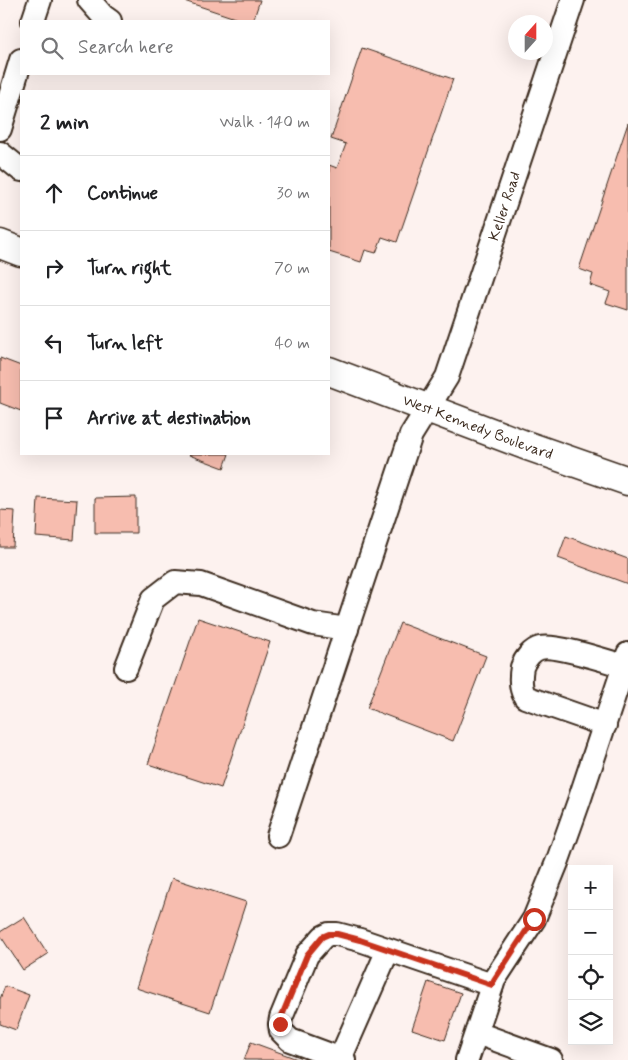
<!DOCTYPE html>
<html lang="en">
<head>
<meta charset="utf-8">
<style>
	body { margin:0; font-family:Mynerve,sans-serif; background:#f2f2f2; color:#202124 }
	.controls { position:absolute; right:15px; bottom:15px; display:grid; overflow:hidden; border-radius:0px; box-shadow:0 5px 20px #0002 }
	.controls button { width:45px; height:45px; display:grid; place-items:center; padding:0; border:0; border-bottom:1px solid #e0e0e0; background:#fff; color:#202124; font:25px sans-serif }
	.compass { position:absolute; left:508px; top:15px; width:45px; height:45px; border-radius:50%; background:#fff; box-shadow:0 5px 20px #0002; rotate:21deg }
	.stop { position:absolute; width:15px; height:15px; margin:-11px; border:4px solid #c8321e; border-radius:50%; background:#fff }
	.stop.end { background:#c8321e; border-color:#fff; box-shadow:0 1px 5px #0008 }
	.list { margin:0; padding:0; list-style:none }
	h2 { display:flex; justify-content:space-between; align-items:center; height:65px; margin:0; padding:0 20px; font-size:21px }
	h2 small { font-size:16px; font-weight:400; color:#757577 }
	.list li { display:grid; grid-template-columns:32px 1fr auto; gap:15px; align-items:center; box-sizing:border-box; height:75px; padding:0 20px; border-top:1px solid #e0e0e0 }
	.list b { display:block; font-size:19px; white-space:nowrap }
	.list em { font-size:16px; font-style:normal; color:#757577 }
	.icon { flex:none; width:28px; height:28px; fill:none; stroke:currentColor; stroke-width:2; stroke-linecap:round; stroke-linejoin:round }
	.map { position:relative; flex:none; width:628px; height:1060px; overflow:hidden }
	.search { position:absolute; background:#fff; box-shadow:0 5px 20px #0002; left:20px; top:20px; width:310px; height:55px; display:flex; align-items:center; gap:12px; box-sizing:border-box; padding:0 18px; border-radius:0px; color:#757577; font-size:19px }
	.panel { position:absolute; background:#fff; box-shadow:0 5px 20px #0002; left:20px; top:90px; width:310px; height:365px; border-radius:0px }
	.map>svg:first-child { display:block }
</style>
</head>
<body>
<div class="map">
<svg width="628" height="1060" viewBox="0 0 628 1060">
	<rect width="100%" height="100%" fill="#fdf2ef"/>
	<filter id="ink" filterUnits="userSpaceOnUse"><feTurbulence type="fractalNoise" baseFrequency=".02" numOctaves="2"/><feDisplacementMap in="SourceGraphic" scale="10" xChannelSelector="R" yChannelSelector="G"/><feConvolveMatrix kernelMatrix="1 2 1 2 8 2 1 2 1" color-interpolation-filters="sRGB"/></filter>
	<g filter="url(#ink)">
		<!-- building -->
		<path fill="#f7bdaf" stroke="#3b2a1e" d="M 181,0 L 260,0 L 253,21 L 244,21 Z
			M 362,48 L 453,79 L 397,242 L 382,237 L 376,253 L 365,250 L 361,262 L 329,252 L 329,165 L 337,168 L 346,144 L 331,139 Z
			M 628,123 L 628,310 L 606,303 L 610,292 L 590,285 L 593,274 L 579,269 Z
			M 0,358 L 21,366 L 21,411 L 0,403 Z
			M 190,454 L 229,454 L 224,468 L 189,455 Z
			M 136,497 L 136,533 L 95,533 L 95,498 Z
			M 38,498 L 77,500 L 74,540 L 36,537 Z
			M 0,510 L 15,511 L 13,547 L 0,547 Z
			M 566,536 L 628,559 L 628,584 L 558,558 Z
			M 198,618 L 270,642 L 221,788 L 148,764 Z
			M 400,623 L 486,656 L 453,741 L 367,708 Z
			M 172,878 L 246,902 L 210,1012 L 136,988 Z
			M 24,917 L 48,954 L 23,970 L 0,935 L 0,932 Z
			M 428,982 L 461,993 L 445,1040 L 412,1029 Z
			M 5,986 L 29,995 L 16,1030 L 0,1024 L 0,999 Z
			M 251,1042 L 300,1060 L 244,1060 Z"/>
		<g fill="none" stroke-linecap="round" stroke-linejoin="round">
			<!-- minor casing -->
			<g stroke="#3b2a1e" stroke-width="26">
				<g id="minor">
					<path d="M 89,0 L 103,16 L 110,21"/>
					<path d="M 33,21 L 40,0"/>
					<path d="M 0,129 L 21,60"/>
					<path d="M 0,153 L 21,170"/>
					<path d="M 126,668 L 153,599 L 175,582 L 201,584 L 313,624 L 347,629"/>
					<path d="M 605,725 L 525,697 C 520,688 520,678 522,667 C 525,659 532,650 540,648 C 555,644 607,661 624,666"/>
					<path id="s1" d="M 278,836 L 411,435 L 447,377 L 573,0"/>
					<path d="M 477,1033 L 551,1060"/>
					<path d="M 340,1059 L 388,950"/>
					<path d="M 344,1060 L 290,1040 L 281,1031 L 280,1024 L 281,1018 L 307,955 L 323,937 L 329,934 L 337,934 L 360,940 L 492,985"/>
					<path d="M 467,1060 L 494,980 L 534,919 L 558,860 L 579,801 L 628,654"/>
				</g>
			</g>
			<!-- major casing -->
			<g stroke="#3b2a1e" stroke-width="31">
				<g id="major">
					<path d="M 0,244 L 21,252"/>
					<path id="s2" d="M 329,371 L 525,445 L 628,481"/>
				</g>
			</g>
			<!-- minor -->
			<use href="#minor" stroke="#fff" stroke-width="22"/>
			<!-- major -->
			<use href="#major" stroke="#fff" stroke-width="28"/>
		</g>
	</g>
	<g fill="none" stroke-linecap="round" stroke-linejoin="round" filter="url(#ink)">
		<!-- route -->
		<path stroke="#c8321e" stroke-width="6" d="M 280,1024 L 281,1018 L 307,955 L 322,937 L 329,934 L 337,934 L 360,940 L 492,985 L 494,980 L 534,919"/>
	</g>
	<g text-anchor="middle" stroke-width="5" stroke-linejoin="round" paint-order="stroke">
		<!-- street labels -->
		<g font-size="15" fill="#3b2a1e" stroke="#fff">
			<text dy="5" stroke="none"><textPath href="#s1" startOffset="671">Keller Road</textPath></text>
			<text dy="5" stroke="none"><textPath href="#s2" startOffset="159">West Kennedy Boulevard</textPath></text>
		</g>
	</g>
</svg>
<div class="controls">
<button>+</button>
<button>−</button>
<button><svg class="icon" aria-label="locate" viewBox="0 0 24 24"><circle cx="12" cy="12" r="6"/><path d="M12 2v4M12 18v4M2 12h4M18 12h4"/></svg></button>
<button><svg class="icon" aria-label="layers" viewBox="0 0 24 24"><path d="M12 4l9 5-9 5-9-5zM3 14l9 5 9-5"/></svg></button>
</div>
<svg class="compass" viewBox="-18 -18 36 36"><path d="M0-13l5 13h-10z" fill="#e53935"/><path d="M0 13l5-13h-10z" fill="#757577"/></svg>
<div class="stop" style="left:534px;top:919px"></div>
<div class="stop end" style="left:280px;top:1024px"></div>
<div class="search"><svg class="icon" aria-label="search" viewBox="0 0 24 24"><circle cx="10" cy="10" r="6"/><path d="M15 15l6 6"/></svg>Search here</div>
<section class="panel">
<h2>2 min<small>Walk · 140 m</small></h2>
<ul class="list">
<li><svg class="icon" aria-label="ahead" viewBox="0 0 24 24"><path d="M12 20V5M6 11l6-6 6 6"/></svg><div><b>Continue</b></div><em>30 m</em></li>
<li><svg class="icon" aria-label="right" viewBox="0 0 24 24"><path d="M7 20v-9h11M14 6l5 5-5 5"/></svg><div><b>Turn right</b></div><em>70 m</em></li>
<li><svg class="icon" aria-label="left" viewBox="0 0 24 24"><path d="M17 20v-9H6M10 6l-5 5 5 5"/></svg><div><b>Turn left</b></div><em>40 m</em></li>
<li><svg class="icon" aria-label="arrive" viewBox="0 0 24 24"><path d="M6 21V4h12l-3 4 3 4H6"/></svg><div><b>Arrive at destination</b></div></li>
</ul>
</section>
</div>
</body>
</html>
